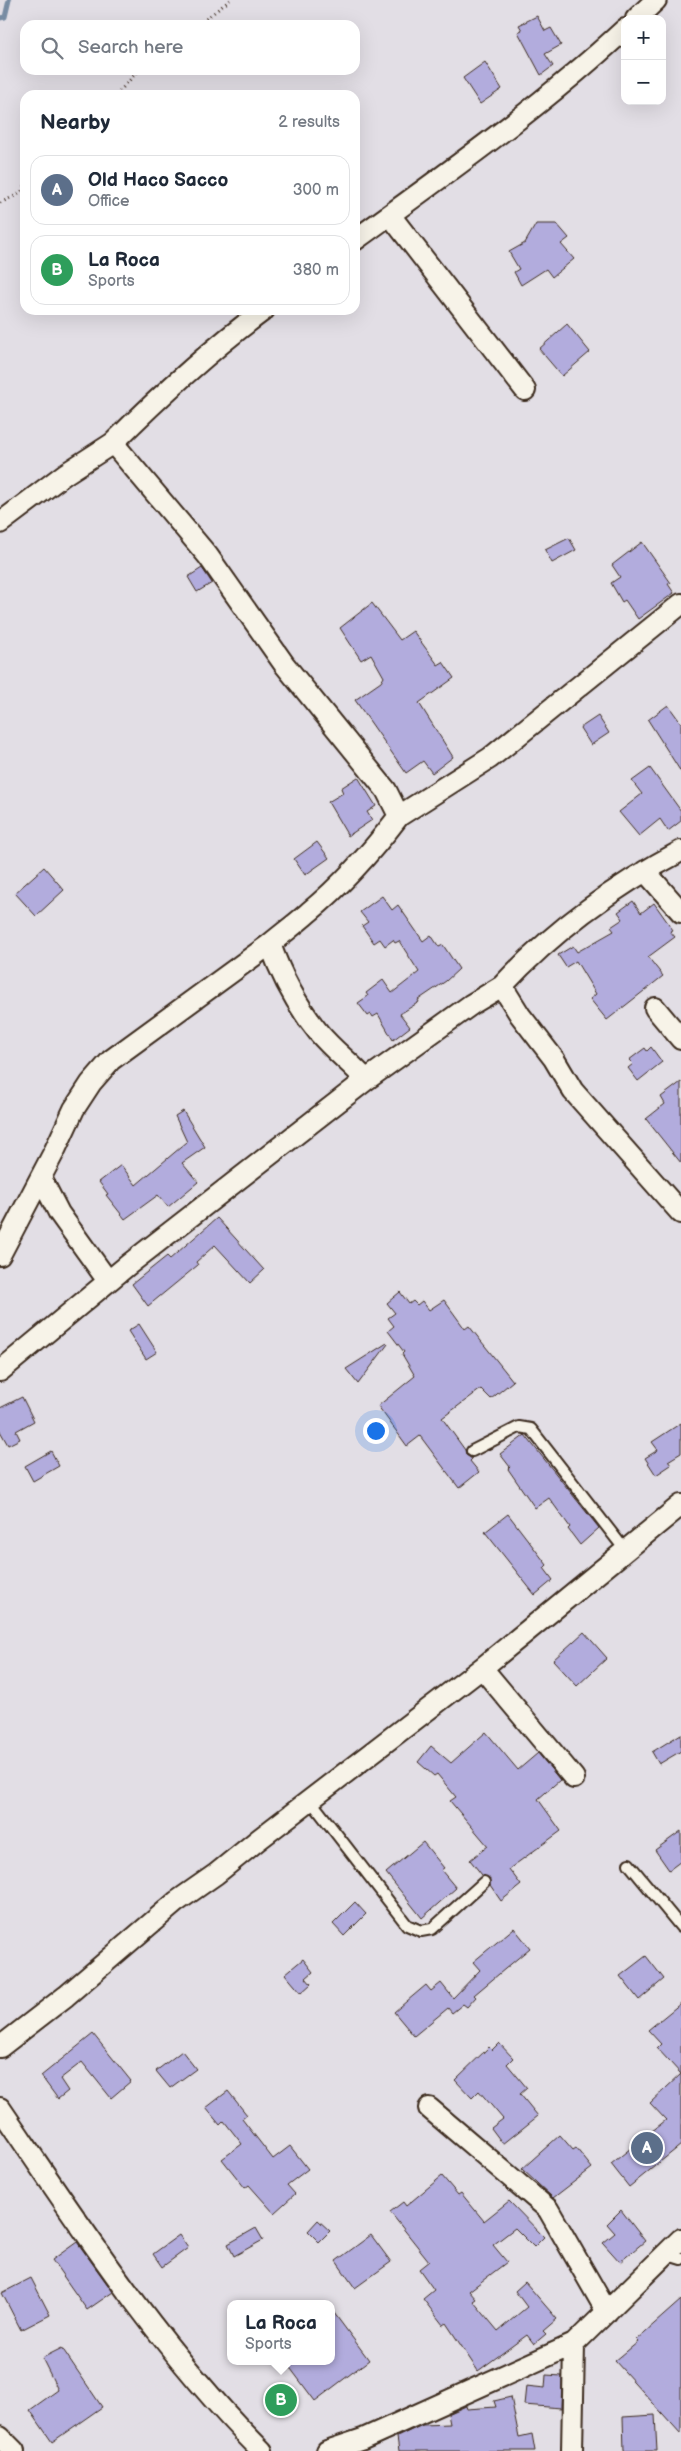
<!DOCTYPE html>
<html lang="en">
<head>
<meta charset="utf-8">
<style>
	body { margin:0; font-family:"Balsamiq Sans",sans-serif; background:#f6f6f7; color:#1f2937 }
	.controls { position:absolute; right:15px; top:15px; display:grid; overflow:hidden; border-radius:10px; box-shadow:0 5px 20px #0002 }
	.controls button { width:45px; height:45px; display:grid; place-items:center; padding:0; border:0; border-bottom:1px solid #e0e1e3; background:#fff; color:#1f2937; font:25px sans-serif }
	.you { position:absolute; left:375px; top:1430px; width:18px; height:18px; margin:-12px; border:4px solid #fff; border-radius:50%; background:#1a73e8; box-shadow:0 0 0 8px #1a73e833 }
	.badge { display:grid; place-items:center; width:32px; height:32px; border-radius:50%; background:#d93025; color:#fff; font-size:16px; font-weight:700 }
	.pin { position:absolute; translate:-50% -50%; border:2px solid #fff; box-shadow:0 1px 5px #0006 }
	.popup { position:absolute; left:227px; top:2300px; width:108px; height:65px; box-sizing:border-box; display:grid; place-content:center; border-radius:10px; background:#fff; filter:drop-shadow(0 1px 4px #0005); font-size:16px; white-space:nowrap; color:#747a83 }
	.popup b { font-size:19px; color:#1f2937 }
	.popup::after { content:''; position:absolute; left:50%; top:100%; margin-left:-10px; border:10px solid transparent; border-top-color:#fff }
	.list { margin:0; padding:0; list-style:none }
	h2 { display:flex; justify-content:space-between; align-items:center; height:65px; margin:0; padding:0 20px; font-size:21px }
	h2 small { font-size:16px; font-weight:400; color:#747a83 }
	.list li { display:grid; grid-template-columns:32px 1fr auto; gap:15px; align-items:center; box-sizing:border-box; height:70px; margin:0 10px 10px; padding:0 10px; border:1px solid #e0e1e3; border-radius:15px }
	.list b { display:block; font-size:19px; white-space:nowrap }
	.list p { margin:0; font-size:16px; white-space:nowrap; color:#747a83 }
	.list em { font-size:16px; font-style:normal; color:#747a83 }
	.icon { flex:none; width:28px; height:28px; fill:none; stroke:currentColor; stroke-width:2; stroke-linecap:round; stroke-linejoin:round }
	.map { position:relative; flex:none; width:681px; height:2451px; overflow:hidden }
	.search { position:absolute; background:#fff; box-shadow:0 5px 20px #0002; left:20px; top:20px; width:340px; height:55px; display:flex; align-items:center; gap:12px; box-sizing:border-box; padding:0 18px; border-radius:15px; color:#747a83; font-size:19px }
	.panel { position:absolute; background:#fff; box-shadow:0 5px 20px #0002; left:20px; top:90px; width:340px; height:225px; border-radius:15px }
	.map>svg:first-child { display:block }
</style>
</head>
<body>
<div class="map">
<svg width="681" height="2451" viewBox="0 0 681 2451">
	<rect width="100%" height="100%" fill="#e2dee5"/>
	<filter id="ink" filterUnits="userSpaceOnUse"><feTurbulence type="fractalNoise" baseFrequency=".02" numOctaves="2"/><feDisplacementMap in="SourceGraphic" scale="10" xChannelSelector="R" yChannelSelector="G"/><feConvolveMatrix kernelMatrix="1 2 1 2 8 2 1 2 1" color-interpolation-filters="sRGB"/></filter>
	<g filter="url(#ink)">
		<g fill="none" stroke-linecap="round" stroke-linejoin="round">
			<!-- stream -->
			<path stroke="#788ca3" stroke-width="5" d="M 0,18 L 5,17 L 9,0"/>
		</g>
		<!-- building -->
		<path fill="#b2acdd" stroke="#3b2a1e" d="M 537,16 L 545,31 L 551,28 L 561,45 L 545,54 L 553,66 L 541,75 L 518,32 L 522,30 L 519,25 Z
			M 485,62 L 502,89 L 480,104 L 463,78 Z
			M 536,224 L 557,224 L 569,238 L 561,244 L 574,259 L 552,277 L 546,269 L 521,285 L 514,272 L 519,269 L 509,252 L 525,243 Z
			M 567,324 L 590,352 L 562,376 L 539,349 Z
			M 569,538 L 576,550 L 552,563 L 545,550 Z
			M 642,542 L 671,583 L 668,584 L 674,593 L 638,619 L 625,600 L 622,602 L 611,583 L 620,577 L 612,565 Z
			M 202,568 L 212,583 L 197,592 L 188,577 Z
			M 372,603 L 400,640 L 413,631 L 438,665 L 443,662 L 454,678 L 419,703 L 453,757 L 432,773 L 423,761 L 406,773 L 355,700 L 381,682 L 384,677 L 371,654 L 361,660 L 340,628 Z
			M 668,705 L 681,723 L 681,772 L 648,720 Z
			M 598,716 L 609,733 L 591,745 L 580,728 Z
			M 650,768 L 681,811 L 681,821 L 668,831 L 660,819 L 639,836 L 619,812 L 642,794 L 632,781 Z
			M 358,777 L 376,806 L 367,812 L 372,820 L 348,836 L 328,802 L 343,793 L 341,788 Z
			M 317,842 L 329,858 L 305,875 L 294,859 Z
			M 44,867 L 64,890 L 36,916 L 15,893 Z
			M 382,896 L 392,910 L 398,905 L 423,941 L 431,935 L 439,947 L 443,945 L 459,969 L 446,981 L 418,1000 L 419,1002 L 400,1014 L 410,1027 L 393,1040 L 378,1014 L 373,1017 L 371,1014 L 368,1016 L 358,1003 L 368,996 L 366,993 L 383,980 L 392,993 L 419,972 L 399,941 L 395,943 L 393,940 L 385,946 L 380,939 L 374,943 L 362,926 L 368,922 L 360,912 Z
			M 633,901 L 641,913 L 654,903 L 673,930 L 670,931 L 675,937 L 648,957 L 663,976 L 607,1020 L 590,999 L 596,994 L 576,961 L 566,967 L 558,955 L 573,946 L 577,952 L 614,931 L 611,927 L 623,919 L 618,912 Z
			M 651,1047 L 662,1062 L 638,1081 L 628,1068 L 633,1064 L 629,1060 L 645,1048 L 647,1051 Z
			M 681,1082 L 681,1163 L 646,1119 L 665,1104 L 661,1097 Z
			M 183,1111 L 205,1147 L 182,1163 L 198,1182 L 168,1207 L 158,1195 L 125,1219 L 106,1195 L 108,1194 L 99,1182 L 121,1165 L 136,1185 L 187,1142 L 175,1116 Z
			M 217,1218 L 264,1270 L 250,1283 L 215,1245 L 196,1262 L 198,1265 L 148,1306 L 132,1284 L 167,1256 L 170,1259 Z
			M 400,1292 L 409,1304 L 413,1301 L 417,1305 L 422,1301 L 429,1310 L 444,1300 L 465,1329 L 469,1326 L 513,1381 L 491,1399 L 481,1389 L 442,1418 L 465,1450 L 466,1455 L 472,1459 L 470,1461 L 479,1472 L 459,1488 L 420,1436 L 407,1446 L 378,1406 L 415,1376 L 402,1354 L 404,1352 L 388,1331 L 394,1326 L 388,1318 L 395,1313 L 387,1303 Z
			M 139,1324 L 157,1352 L 146,1359 L 128,1331 Z
			M 387,1343 L 388,1344 L 358,1384 L 346,1369 Z
			M 22,1397 L 34,1421 L 16,1431 L 20,1439 L 8,1445 L 0,1431 L 0,1408 Z
			M 681,1423 L 681,1453 L 668,1461 L 671,1465 L 656,1475 L 645,1458 L 658,1450 L 652,1442 Z
			M 525,1435 L 599,1528 L 580,1545 L 568,1529 L 570,1527 L 549,1498 L 535,1508 L 508,1469 L 510,1467 L 500,1454 Z
			M 51,1451 L 59,1466 L 33,1481 L 25,1466 Z
			M 508,1514 L 547,1565 L 544,1568 L 553,1580 L 535,1595 L 485,1532 Z
			M 584,1632 L 607,1658 L 577,1686 L 553,1660 Z
			M 486,1732 L 518,1770 L 538,1753 L 560,1780 L 538,1799 L 561,1831 L 509,1869 L 521,1885 L 501,1901 L 490,1885 L 489,1878 L 482,1875 L 470,1860 L 488,1846 L 450,1801 L 456,1797 L 437,1774 L 434,1776 L 418,1762 L 431,1746 L 451,1763 Z
			M 681,1734 L 681,1751 L 659,1764 L 652,1752 Z
			M 681,1831 L 681,1861 L 669,1870 L 655,1850 Z
			M 423,1842 L 444,1868 L 441,1870 L 456,1888 L 422,1918 L 386,1873 Z
			M 355,1902 L 366,1914 L 344,1936 L 333,1924 Z
			M 514,1928 L 530,1948 L 474,1995 L 476,1997 L 467,2007 L 463,2004 L 452,2013 L 448,2008 L 414,2036 L 394,2012 L 426,1985 L 431,1991 L 441,1983 L 453,1998 L 480,1970 L 473,1962 Z
			M 646,1956 L 664,1979 L 639,2000 L 620,1976 Z
			M 303,1959 L 313,1972 L 306,1978 L 311,1984 L 301,1993 L 285,1974 Z
			M 681,2003 L 681,2145 L 629,2187 L 611,2164 L 666,2120 L 650,2103 L 681,2074 L 657,2048 L 661,2044 L 648,2030 Z
			M 93,2034 L 131,2081 L 111,2098 L 82,2062 L 60,2079 L 68,2091 L 58,2099 L 41,2076 Z
			M 499,2043 L 513,2058 L 507,2064 L 527,2088 L 520,2094 L 538,2116 L 503,2144 L 491,2128 L 503,2119 L 479,2091 L 472,2098 L 455,2080 L 489,2047 L 492,2050 Z
			M 182,2051 L 196,2069 L 170,2088 L 156,2071 Z
			M 228,2091 L 247,2115 L 242,2119 L 273,2159 L 290,2146 L 308,2169 L 287,2185 L 295,2194 L 274,2213 L 249,2185 L 245,2188 L 222,2159 L 242,2144 L 224,2121 L 220,2125 L 206,2108 Z
			M 560,2135 L 573,2150 L 576,2148 L 592,2168 L 553,2198 L 522,2169 Z
			M 442,2176 L 458,2195 L 461,2193 L 484,2221 L 509,2201 L 544,2237 L 534,2247 L 515,2228 L 493,2245 L 507,2262 L 469,2291 L 476,2299 L 473,2301 L 498,2331 L 527,2307 L 515,2291 L 525,2282 L 557,2319 L 543,2331 L 546,2334 L 534,2344 L 527,2335 L 478,2371 L 446,2323 L 443,2325 L 423,2299 L 434,2290 L 419,2269 L 429,2261 L 390,2212 L 403,2202 L 406,2206 Z
			M 621,2210 L 645,2241 L 620,2262 L 603,2243 L 615,2233 L 607,2224 Z
			M 318,2220 L 330,2231 L 319,2242 L 308,2231 Z
			M 256,2228 L 263,2240 L 234,2256 L 228,2244 Z
			M 179,2235 L 188,2248 L 162,2267 L 153,2254 Z
			M 371,2235 L 391,2262 L 355,2288 L 336,2261 Z
			M 77,2242 L 113,2292 L 87,2310 L 52,2260 Z
			M 31,2278 L 50,2315 L 21,2330 L 2,2293 Z
			M 681,2300 L 681,2434 L 615,2361 L 638,2342 L 636,2340 Z
			M 331,2309 L 369,2360 L 315,2401 L 285,2361 L 331,2361 Z
			M 62,2348 L 102,2407 L 52,2442 L 30,2410 L 58,2390 L 42,2358 Z
			M 546,2375 L 562,2376 L 561,2408 L 524,2405 L 526,2386 L 545,2388 Z
			M 511,2397 L 519,2437 L 532,2434 L 535,2451 L 399,2451 L 397,2437 L 422,2425 L 450,2424 L 448,2414 L 466,2406 L 467,2409 L 496,2407 L 494,2401 Z
			M 655,2415 L 657,2451 L 624,2451 L 623,2417 Z"/>
		<g fill="none" stroke-linecap="round" stroke-linejoin="round">
			<!-- lane casing -->
			<g stroke="#3b2a1e" stroke-width="14">
				<path id="lane" d="M 472,1451 L 519,1427 L 531,1429 L 625,1550
					M 311,1801 L 407,1925 L 421,1931 L 432,1929 L 484,1882
					M 629,1864 L 681,1927
					M 665,2254 L 681,2259"/>
			</g>
			<!-- street casing -->
			<g stroke="#3b2a1e" stroke-width="24">
				<path id="street" d="M 636,19 L 656,0
					M 390,215 L 525,390
					M 355,240 C 447,173 541,107 625,29
					M 113,443 C 160,396 210,350 264,310
					M 0,523 L 65,474 L 113,443 L 208,556 L 284,664 L 386,790 L 399,816 C 373,850 342,885 309,912 C 297,923 283,933 270,944 C 281,975 298,1007 319,1033 C 333,1050 351,1063 366,1080 L 472,1004 L 502,986
					M 399,816 L 490,758 L 681,604
					M 681,851 C 615,886 553,931 502,986 L 520,1015 L 554,1059 L 573,1091 L 681,1213
					M 645,871 L 681,912
					M 655,1008 L 681,1039
					M 41,1178 L 59,1213 L 108,1281
					M 0,1255 L 54,1152 L 74,1109 L 91,1083 L 111,1060 L 270,944
					M 0,1371 L 128,1265 L 366,1080
					M 482,1668 L 574,1778
					M 0,2047 L 66,1996 L 176,1902 L 216,1874 L 258,1840 L 482,1668 L 681,1505
					M 0,2108 C 81,2227 160,2349 262,2451
					M 429,2108 L 548,2209 L 607,2312
					M 0,2437 L 14,2451
					M 327,2451 L 363,2439 L 574,2344
					M 572,2451 L 574,2344 L 681,2239"/>
			</g>
			<!-- path -->
			<path stroke="#3b2a1e" stroke-width="3" stroke-dasharray="1 4" stroke-linecap="butt" d="M 198,25 L 230,0
				M 116,95 L 139,70
				M 0,203 L 21,193 L 25,184"/>
			<!-- lane -->
			<use href="#lane" stroke="#f7f3e8" stroke-width="10"/>
			<!-- street -->
			<use href="#street" stroke="#f7f3e8" stroke-width="20"/>
		</g>
	</g>
</svg>
<div class="controls">
<button>+</button>
<button>−</button>
</div>
<div class="you"></div>
<div class="pin badge" style="left:647px;top:2148px;background:#5c6f8a">A</div>
<div class="pin badge" style="left:281px;top:2400px;background:#2e9e5b">B</div>
<div class="popup"><b>La Roca</b>Sports</div>
<div class="search"><svg class="icon" aria-label="search" viewBox="0 0 24 24"><circle cx="10" cy="10" r="6"/><path d="M15 15l6 6"/></svg>Search here</div>
<section class="panel">
<h2>Nearby<small>2 results</small></h2>
<ul class="list">
<li><span class="badge" style="background:#5c6f8a">A</span><div><b>Old Haco Sacco</b><p>Office</p></div><em>300 m</em></li>
<li><span class="badge" style="background:#2e9e5b">B</span><div><b>La Roca</b><p>Sports</p></div><em>380 m</em></li>
</ul>
</section>
</div>
</body>
</html>
